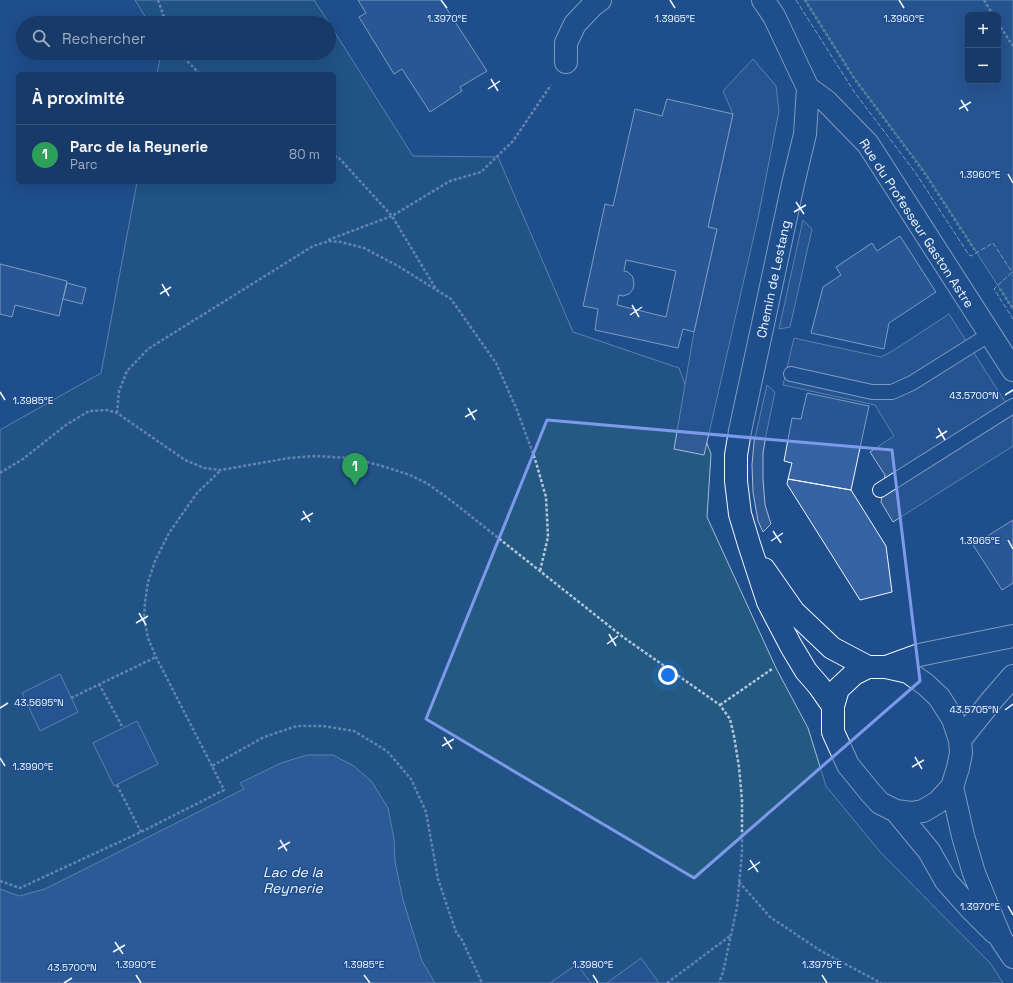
<!DOCTYPE html>
<html lang="fr">
<head>
<meta charset="utf-8">
<style>
	body { margin:0; font-family:"Space Grotesk",sans-serif; background:#244571; color:#f1f3f6 }
	.controls { position:absolute; right:12px; top:12px; display:grid; overflow:hidden; border-radius:6px; box-shadow:0 4px 16px #0002 }
	.controls button { width:36px; height:36px; display:grid; place-items:center; padding:0; border:0; border-bottom:1px solid #36547d; background:#173a69; color:#f1f3f6; font:20px sans-serif }
	.you { position:absolute; left:668px; top:675px; width:14px; height:14px; margin:-10px; border:3px solid #fff; border-radius:50%; background:#1a73e8; box-shadow:0 0 0 6px #1a73e833 }
	.badge { display:grid; place-items:center; width:26px; height:26px; border-radius:50%; background:#e797bd; color:#fff; font-size:13px; font-weight:700 }
	.pin { position:absolute; translate:-50% -33px; filter:drop-shadow(0 1px 2px #0008) }
	.pin::after { content:''; position:absolute; top:21px; width:14px; height:12px; background:inherit; clip-path:polygon(0 0,100% 0,50% 100%) }
	.list { margin:0; padding:0; list-style:none }
	h2 { display:flex; justify-content:space-between; align-items:center; height:52px; margin:0; padding:0 16px; font-size:17px }
	h2 small { font-size:13px; font-weight:400; color:#9eadc0 }
	.list li { display:grid; grid-template-columns:26px 1fr auto; gap:12px; align-items:center; box-sizing:border-box; height:60px; padding:0 16px; border-top:1px solid #36547d }
	.list b { display:block; font-size:15px; white-space:nowrap }
	.list p { margin:0; font-size:13px; white-space:nowrap; color:#9eadc0 }
	.list em { font-size:13px; font-style:normal; color:#9eadc0 }
	.icon { flex:none; width:22px; height:22px; fill:none; stroke:currentColor; stroke-width:2; stroke-linecap:round; stroke-linejoin:round }
	.map { position:relative; flex:none; width:1013px; height:983px; overflow:hidden }
	.search { position:absolute; background:#173a69; box-shadow:0 4px 16px #0002; left:16px; top:16px; width:320px; height:44px; display:flex; align-items:center; gap:10px; box-sizing:border-box; padding:0 14px; border-radius:22px; color:#9eadc0; font-size:15px }
	.panel { position:absolute; background:#173a69; box-shadow:0 4px 16px #0002; left:16px; top:72px; width:320px; height:112px; border-radius:6px }
	.map>svg:first-child { display:block }
</style>
</head>
<body>
<div class="map">
<svg width="1013" height="983" viewBox="0 0 1013 983">
	<rect width="100%" height="100%" fill="#1f4e8c"/>
	<!-- green -->
	<path fill="#245a82" stroke="#a8bbd7" d="M 135,0 L 314,0 L 329,23 L 149,23 Z
		M 329,23 L 413,156 L 498,157 L 573,332 L 679,368 L 711,454 L 707,517 L 776,668 L 808,728 L 826,786 L 881,853 L 991,964 L 1003,983 L 0,983 L 0,430 L 101,373 L 137,182 L 334,182 L 334,74 L 157,74 L 161,53 L 329,53 Z"/>
	<!-- parking -->
	<path fill="#305b95" stroke="#a8bbd7" fill-rule="evenodd" d="M 805,0 L 1013,0 L 1013,309 L 924,171 L 854,78 ZM 968,15 L 998,15 L 998,81 L 968,81 Z
		M 753,59 L 776,86 L 779,111 L 758,218 L 704,455 L 674,449 L 694,332 L 717,229 L 708,227 L 733,114 L 723,91 Z
		M 803,220 L 812,229 L 790,327 L 779,329 Z
		M 949,314 L 1013,414 L 1013,446 L 893,522 L 881,502 L 885,475 L 870,452 L 894,436 L 875,405 L 783,385 L 794,338 L 881,357 L 891,352 Z
		M 767,385 L 775,392 L 766,435 L 763,453 L 763,479 L 765,505 L 771,524 L 763,532 L 758,521 L 753,492 L 752,465 L 754,442 Z
		M 60,674 L 78,712 L 40,731 L 22,693 Z
		M 137,721 L 158,764 L 114,786 L 93,743 Z
		M 641,958 L 659,983 L 607,983 Z
		M 577,964 L 591,983 L 550,983 Z"/>
	<!-- water -->
	<path fill="#3b69a3" stroke="#a8bbd7" d="M 307,755 L 333,755 L 354,766 L 372,782 L 388,808 L 394,839 L 395,862 L 403,900 L 422,961 L 435,983 L 0,983 L 0,889 L 19,896 L 45,889 L 244,789 L 240,783 L 281,763 Z"/>
	<!-- building -->
	<path fill="#3563a3" stroke="#f2f6ff" fill-rule="evenodd" d="M 358,0 L 441,0 L 487,71 L 460,87 L 462,91 L 430,112 L 402,69 L 394,74 L 359,17 L 366,13 Z
		M 667,99 L 733,114 L 708,227 L 717,229 L 694,332 L 683,329 L 678,348 L 595,330 L 598,309 L 583,306 L 605,204 L 613,206 L 635,109 L 662,116 ZM 626,260 L 676,271 L 666,317 L 617,305 L 619,295 L 623,296 L 629,294 L 633,289 L 634,285 L 633,277 L 628,272 L 624,271 Z
		M 900,236 L 936,292 L 889,323 L 884,349 L 811,333 L 823,287 L 841,275 L 836,267 L 872,243 L 877,251 Z
		M 0,264 L 67,281 L 59,316 L 15,305 L 12,317 L 0,314 Z
		M 67,283 L 86,288 L 82,304 L 63,299 Z
		M 807,393 L 869,406 L 851,490 L 788,479 L 792,463 L 784,461 L 792,418 L 801,419 Z
		M 788,479 L 851,490 L 886,546 L 892,592 L 860,600 L 787,484 Z
		M 1013,520 L 1013,583 L 1002,590 L 973,545 Z"/>
	<g fill="none" stroke-linecap="round" stroke-linejoin="round">
		<!-- service casing -->
		<g stroke="#f2f6ff" stroke-width="16">
			<path id="service" d="M 791,374 L 872,392 L 892,392 L 912,383 L 990,334
				M 880,490 L 1013,406"/>
		</g>
		<!-- minor casing -->
		<g stroke="#f2f6ff" stroke-width="24">
			<path id="minor" d="M 763,0 L 774,16 L 808,88 L 805,134 L 793,184 L 740,431 L 736,455 L 736,481 L 740,514 L 749,544 L 768,602 L 791,646 L 806,671 L 819,686 L 833,706
				M 566,62 L 566,43 L 575,24 L 593,5 L 600,0
				M 808,88 L 826,101 L 868,144 L 1013,370
				M 764,569 L 794,612 L 832,648 L 868,667 L 886,667 L 908,672 L 925,684 L 939,697 L 953,719 L 960,740 L 961,753 L 958,768 L 952,787 L 938,802 L 923,811 L 911,813 L 896,811 L 880,803 L 870,792 L 848,765 L 833,732 L 833,706 L 838,689 L 854,674 L 868,667
				M 886,667 L 919,655 L 1013,636
				M 960,740 L 992,700 L 1013,676
				M 952,787 L 963,836 L 974,873 L 1001,939 L 1013,957
				M 896,811 L 929,851 L 946,881 L 970,908 L 994,932"/>
		</g>
		<!-- path -->
		<path stroke="#b3c4dc" stroke-width="2.5" stroke-dasharray="3 2" stroke-linecap="butt" d="M 158,0 L 164,17 L 167,23
			M 984,0 L 993,15
			M 998,23 L 1013,46
			M 182,53 L 185,59 L 200,74
			M 334,156 L 339,158 L 392,216 L 436,289
			M 328,240 L 392,216 L 450,181 L 481,172 L 513,141 L 551,85
			M 117,413 L 119,391 L 127,371 L 148,349 L 313,246 L 329,241 L 341,242 L 364,248 L 398,266 L 451,299 L 496,363 L 517,410 L 535,459 L 546,497 L 548,537 L 540,571
			M 0,473 L 23,459 L 66,425 L 89,411 L 107,410 L 117,413 L 185,460 L 204,468 L 221,470 L 289,458 L 315,456 L 351,458 L 382,466 L 410,475 L 428,484 L 453,502 L 623,637 L 720,705 L 730,719 L 734,736 L 739,767 L 742,800 L 742,852 L 737,907 L 723,972 L 719,983
			M 99,684 L 123,728
			M 71,698 L 156,657
			M 720,705 L 772,669
			M 212,766 L 156,657 L 148,638 L 144,618 L 145,602 L 148,582 L 155,561 L 169,533 L 197,493 L 221,470
			M 117,785 L 141,832
			M 0,881 L 20,888 L 141,832 L 224,790 L 212,766 L 264,737 L 297,726 L 323,726 L 354,731 L 387,751 L 411,779 L 426,812 L 438,879 L 456,932 L 462,940 L 482,983
			M 739,882 L 770,917 L 821,951 L 881,983
			M 667,983 L 730,936"/>
		<!-- service -->
		<use href="#service" stroke="#1f4e8c" stroke-width="14"/>
		<!-- minor -->
		<use href="#minor" stroke="#1f4e8c" stroke-width="22"/>
		<!-- hedge -->
		<path stroke="#97c8a6" stroke-width="3" stroke-dasharray="2 3" stroke-linecap="butt" d="M 805,0 L 854,78 L 923,171 L 976,252
			M 1000,289 L 1013,309"/>
		<!-- fence -->
		<path stroke="#f2f6ff" stroke-width="1" stroke-dasharray="5 2" stroke-linecap="butt" d="M 796,0 L 855,93 L 915,172 L 969,255 L 971,256 L 993,243 L 1012,272 L 994,289 L 1013,319"/>
	</g>
	<!-- marked area -->
	<path d="M0 0H1013V983H0ZM 547,420 L 892,450 L 920,681 L 694,878 L 426,719 Z" fill="#1f4e8c" fill-opacity=".55" fill-rule="evenodd"/>
	<path fill="none" stroke="#7d9aea" stroke-width="3" stroke-linejoin="round" d="M 547,420 L 892,450 L 920,681 L 694,878 L 426,719 Z"/>
	<!-- ticks -->
	<path fill="none" stroke="#f2f6ff" stroke-width="1.5" d="M 441,0 L 447,8M 670,0 L 675,8M 899,0 L 904,8M 491,79 L 498,91M 488,89 L 500,81M 961,100 L 968,111M 959,109 L 971,102M 1008,174 L 1013,183M 796,202 L 804,214M 794,212 L 806,205M 162,284 L 169,296M 160,294 L 171,287M 632,305 L 639,317M 630,315 L 642,307M 0,392 L 5,400M 1005,395 L 1013,390M 468,408 L 475,420M 465,417 L 477,410M 938,428 L 945,440M 936,438 L 947,431M 303,511 L 310,522M 301,520 L 313,513M 773,531 L 781,543M 1008,540 L 1013,549M 771,541 L 783,533M 139,613 L 146,625M 136,623 L 148,616M 609,634 L 616,646M 607,644 L 618,636M 0,708 L 8,703M 1005,710 L 1013,704M 444,737 L 452,749M 442,746 L 454,739M 915,757 L 922,769M 0,758 L 5,766M 912,767 L 924,760M 280,840 L 287,851M 278,849 L 290,842M 750,860 L 758,872M 748,870 L 760,862M 1008,906 L 1013,915M 115,942 L 123,954M 113,952 L 125,945M 136,975 L 141,983M 364,975 L 370,983M 593,975 L 598,983M 822,975 L 827,983M 64,983 L 72,978"/>
	<g text-anchor="middle" stroke-width="3" stroke-linejoin="round" paint-order="stroke">
		<!-- street labels -->
		<g font-size="13" fill="#f2f6ff" stroke="#1f4e8c">
			<text transform="translate(917 223) rotate(57)" y="5">Rue du Professeur Gaston Astre</text>
			<text transform="translate(773 279) rotate(-78)" y="5">Chemin de Lestang</text>
		</g>
		<!-- water labels -->
		<g font-size="14" font-style="italic" fill="#f2f6ff" stroke="#1f4e8c">
			<text x="293" y="877">Lac de la<tspan x="293" dy="16">Reynerie</tspan></text>
		</g>
	</g>
	<g font-size="10" text-anchor="middle" fill="#f2f6ff" stroke="#1f4e8c" stroke-width="3" stroke-linejoin="round" paint-order="stroke">
		<text x="447" y="22">1.3970°E</text>
		<text x="675" y="22">1.3965°E</text>
		<text x="904" y="22">1.3960°E</text>
		<text x="980" y="178">1.3960°E</text>
		<text x="974" y="399">43.5700°N</text>
		<text x="33" y="404">1.3985°E</text>
		<text x="980" y="544">1.3965°E</text>
		<text x="39" y="706">43.5695°N</text>
		<text x="974" y="713">43.5705°N</text>
		<text x="33" y="770">1.3990°E</text>
		<text x="980" y="910">1.3970°E</text>
		<text x="136" y="968">1.3990°E</text>
		<text x="364" y="968">1.3985°E</text>
		<text x="593" y="968">1.3980°E</text>
		<text x="822" y="968">1.3975°E</text>
		<text x="72" y="971">43.5700°N</text>
	</g>
</svg>
<div class="controls">
<button>+</button>
<button>−</button>
</div>
<div class="you"></div>
<div class="pin badge" style="left:355px;top:486px;background:#2e9e5b">1</div>
<div class="search"><svg class="icon" aria-label="search" viewBox="0 0 24 24"><circle cx="10" cy="10" r="6"/><path d="M15 15l6 6"/></svg>Rechercher</div>
<section class="panel">
<h2>À proximité<small></small></h2>
<ul class="list">
<li><span class="badge" style="background:#2e9e5b">1</span><div><b>Parc de la Reynerie</b><p>Parc</p></div><em>80 m</em></li>
</ul>
</section>
</div>
</body>
</html>
